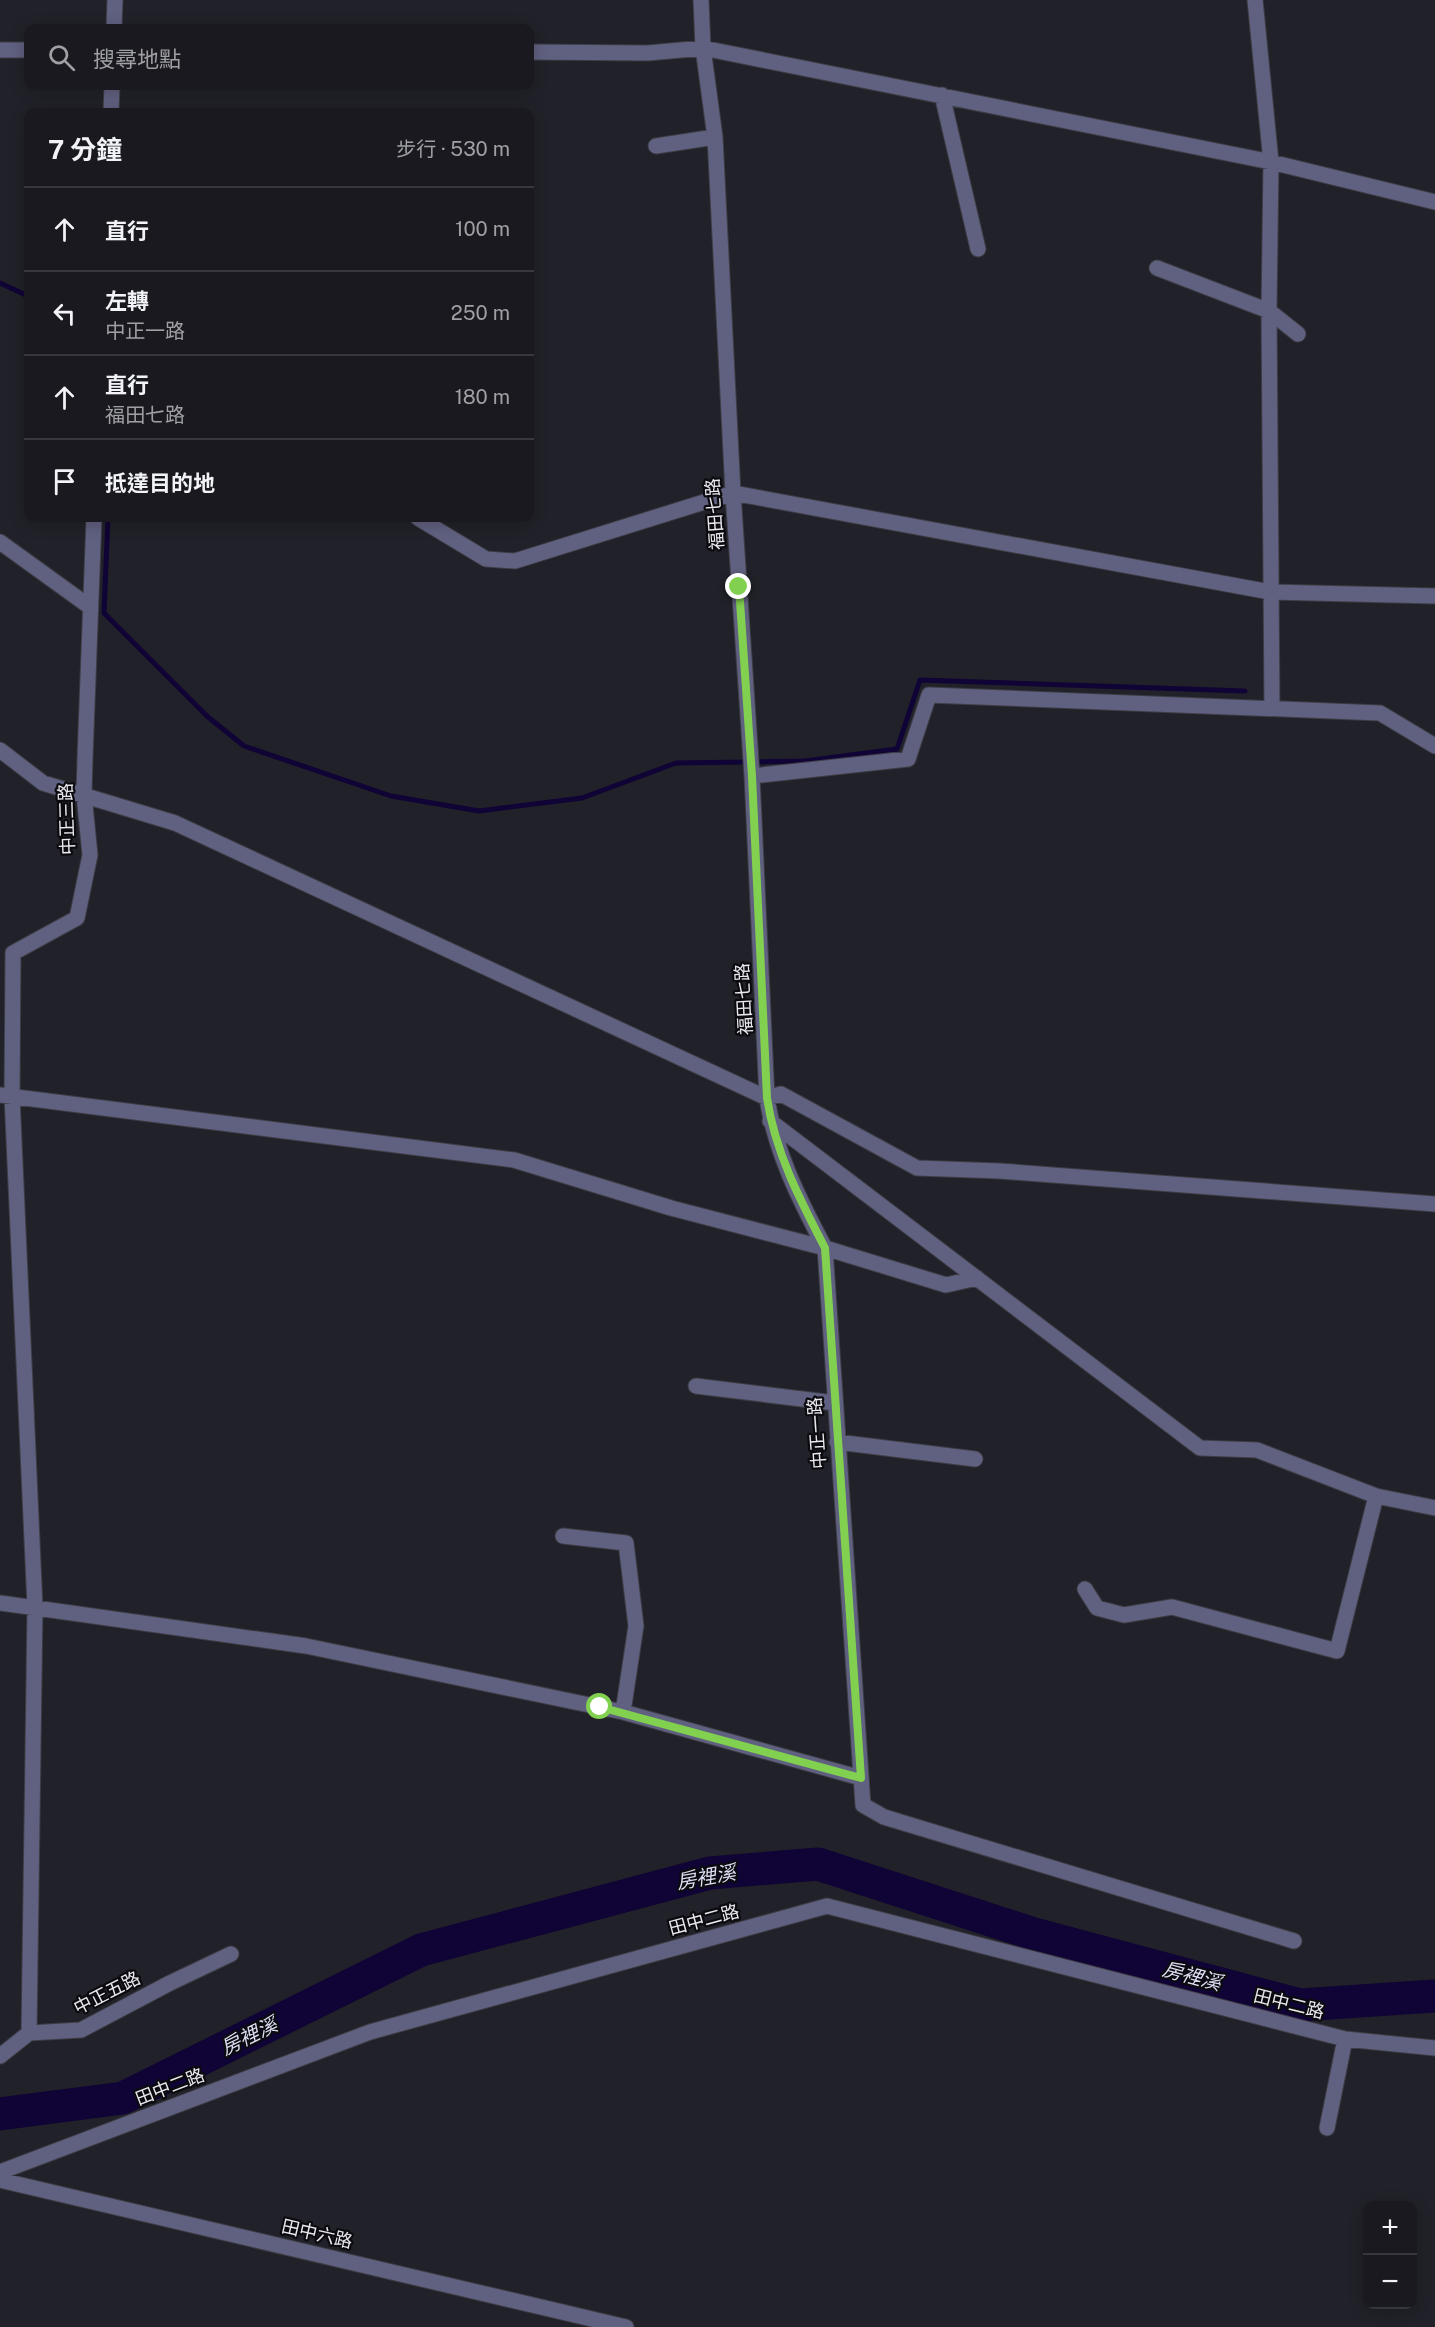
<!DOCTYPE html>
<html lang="zh-TW">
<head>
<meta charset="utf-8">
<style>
	body { margin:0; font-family:"Public Sans","Noto Sans TC",sans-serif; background:#26262c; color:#f1f3f6 }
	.controls { position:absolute; right:18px; bottom:18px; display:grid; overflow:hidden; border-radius:12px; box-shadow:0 3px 15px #0003 }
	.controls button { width:54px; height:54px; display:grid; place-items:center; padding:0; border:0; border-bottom:2px solid #37383d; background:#19191f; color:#f1f3f6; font:30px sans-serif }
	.stop { position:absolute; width:18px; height:18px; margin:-14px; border:4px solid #82d04f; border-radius:50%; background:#fff }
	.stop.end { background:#82d04f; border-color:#fff; box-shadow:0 2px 6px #0008 }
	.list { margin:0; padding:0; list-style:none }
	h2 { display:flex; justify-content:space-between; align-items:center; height:78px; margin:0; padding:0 24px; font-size:26px }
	h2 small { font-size:20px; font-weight:400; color:#9fa0a4 }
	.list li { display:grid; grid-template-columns:39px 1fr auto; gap:18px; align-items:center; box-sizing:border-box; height:84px; padding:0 24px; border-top:2px solid #37383d }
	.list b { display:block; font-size:22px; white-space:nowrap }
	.list p { margin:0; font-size:20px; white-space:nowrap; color:#9fa0a4 }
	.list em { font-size:20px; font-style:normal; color:#9fa0a4 }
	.icon { flex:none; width:33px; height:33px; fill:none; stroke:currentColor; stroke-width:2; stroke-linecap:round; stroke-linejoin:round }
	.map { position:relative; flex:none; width:1435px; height:2327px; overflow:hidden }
	.search { position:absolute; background:#19191f; box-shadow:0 3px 15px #0003; left:24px; top:24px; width:510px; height:66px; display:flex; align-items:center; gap:15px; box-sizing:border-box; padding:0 21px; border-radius:12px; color:#9fa0a4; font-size:22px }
	.panel { position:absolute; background:#19191f; box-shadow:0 3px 15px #0003; left:24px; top:108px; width:510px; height:414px; border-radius:12px }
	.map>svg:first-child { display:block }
</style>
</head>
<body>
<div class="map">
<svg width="1435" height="2327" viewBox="0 0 1435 2327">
	<rect width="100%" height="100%" fill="#212129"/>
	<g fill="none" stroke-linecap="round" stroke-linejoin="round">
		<!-- stream -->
		<path stroke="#100335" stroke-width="5" d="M 0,283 L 28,296
			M 108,518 L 104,613 L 208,717 L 244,746 L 391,796 L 479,811 L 582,798 L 676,763 L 805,761 L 897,749 L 920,680 L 1245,691"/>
		<!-- river -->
		<path stroke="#100335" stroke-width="33" d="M 0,2114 L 123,2098 L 421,1950 L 710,1873 L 818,1864 L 1034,1934 L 1300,2005 L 1435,1996"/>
		<!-- minor casing -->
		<g stroke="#3d3d45" stroke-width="17">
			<path id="minor" d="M 701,0 L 703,48 L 715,137 L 733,493 L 752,776 L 767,1098 C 775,1152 800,1201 825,1248 L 863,1805 L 884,1817 L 1294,1941
				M 1255,0 L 1271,162 L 1269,311 L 1272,708
				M 114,28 L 115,0
				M 0,50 L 28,50
				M 530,52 L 648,53 L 703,48 L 1271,162 L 1435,202
				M 942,95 L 978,249
				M 111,112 L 112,86
				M 656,146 L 715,137
				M 1157,268 L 1269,311 L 1298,334
				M 418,518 L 486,559 L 515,561 L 733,493 L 1270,592 L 1435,596
				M 0,542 L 90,607
				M 0,750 L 43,783 L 175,823 L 767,1098 L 781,1094 L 917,1168 L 1000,1171 L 1435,1204
				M 752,776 L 908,759 L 929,695 L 1380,713 L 1435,746
				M 0,1095 L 514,1160 L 671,1208 L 825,1248 L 946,1285 L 977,1278
				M 770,1121 L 1200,1448 L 1257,1450 L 1376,1496 L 1435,1508
				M 696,1386 L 835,1403
				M 837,1442 L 975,1459
				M 563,1536 L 626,1543 L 636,1626 L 623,1712
				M 1085,1589 L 1097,1608 L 1124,1615 L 1172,1607 L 1337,1651 L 1376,1496
				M 0,1603 L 306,1646 L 623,1712 L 861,1778
				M 29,2033 L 35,1607 L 12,1096 L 13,953 L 77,918 L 90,855 L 84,795 L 85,758 L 94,518
				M 0,2056 L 29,2033 L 81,2030 L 170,1983 L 231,1954
				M 1327,2128 L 1345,2039
				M 0,2172 L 370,2032 L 827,1906 L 1345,2039 L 1435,2048
				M 0,2180 L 626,2327"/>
		</g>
		<!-- minor -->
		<use href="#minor" stroke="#606080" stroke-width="15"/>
	</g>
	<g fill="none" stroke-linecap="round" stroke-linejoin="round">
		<!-- route -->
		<path stroke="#82d04f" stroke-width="8" d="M 600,1707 L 861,1778 L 825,1248 C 800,1200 775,1152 767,1098 L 752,776 L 739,587"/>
	</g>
	<g text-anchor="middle" stroke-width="4.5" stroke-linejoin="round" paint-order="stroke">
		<!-- street labels -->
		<g font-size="18" fill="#e9e9ef" stroke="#0b0b0f">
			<text transform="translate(715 514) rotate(-94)" y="6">福田七路</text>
			<text transform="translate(67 819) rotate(-92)" y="6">中正三路</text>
			<text transform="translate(744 999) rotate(-93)" y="6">福田七路</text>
			<text transform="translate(817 1433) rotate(-94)" y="6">中正一路</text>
			<text transform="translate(704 1920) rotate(-15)" y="6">田中二路</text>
			<text transform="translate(107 1993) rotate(-27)" y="6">中正五路</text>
			<text transform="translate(1289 2004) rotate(14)" y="6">田中二路</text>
			<text transform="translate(170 2087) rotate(-21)" y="6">田中二路</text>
			<text transform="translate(317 2234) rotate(13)" y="6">田中六路</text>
		</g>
		<!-- water labels -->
		<g font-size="20" font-style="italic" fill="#dcddf2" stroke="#0b0b0f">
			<text transform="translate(706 1877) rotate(-10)" y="7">房裡溪</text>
			<text transform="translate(1192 1976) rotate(15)" y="7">房裡溪</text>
			<text transform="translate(249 2036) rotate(-26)" y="7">房裡溪</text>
		</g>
	</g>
</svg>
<div class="controls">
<button>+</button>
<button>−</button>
</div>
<div class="stop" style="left:600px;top:1707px"></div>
<div class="stop end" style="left:739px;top:587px"></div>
<div class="search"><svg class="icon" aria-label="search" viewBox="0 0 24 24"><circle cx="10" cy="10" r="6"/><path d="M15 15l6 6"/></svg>搜尋地點</div>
<section class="panel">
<h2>7 分鐘<small>步行 · 530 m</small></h2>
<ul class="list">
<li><svg class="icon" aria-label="ahead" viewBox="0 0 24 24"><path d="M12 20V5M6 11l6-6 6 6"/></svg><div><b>直行</b></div><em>100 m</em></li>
<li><svg class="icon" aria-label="left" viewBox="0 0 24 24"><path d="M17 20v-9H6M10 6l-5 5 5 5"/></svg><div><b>左轉</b><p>中正一路</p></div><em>250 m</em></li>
<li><svg class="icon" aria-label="ahead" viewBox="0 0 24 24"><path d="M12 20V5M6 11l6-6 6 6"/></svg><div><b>直行</b><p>福田七路</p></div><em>180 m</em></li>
<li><svg class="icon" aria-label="arrive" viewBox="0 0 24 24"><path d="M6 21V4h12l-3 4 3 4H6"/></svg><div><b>抵達目的地</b></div></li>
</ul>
</section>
</div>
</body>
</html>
